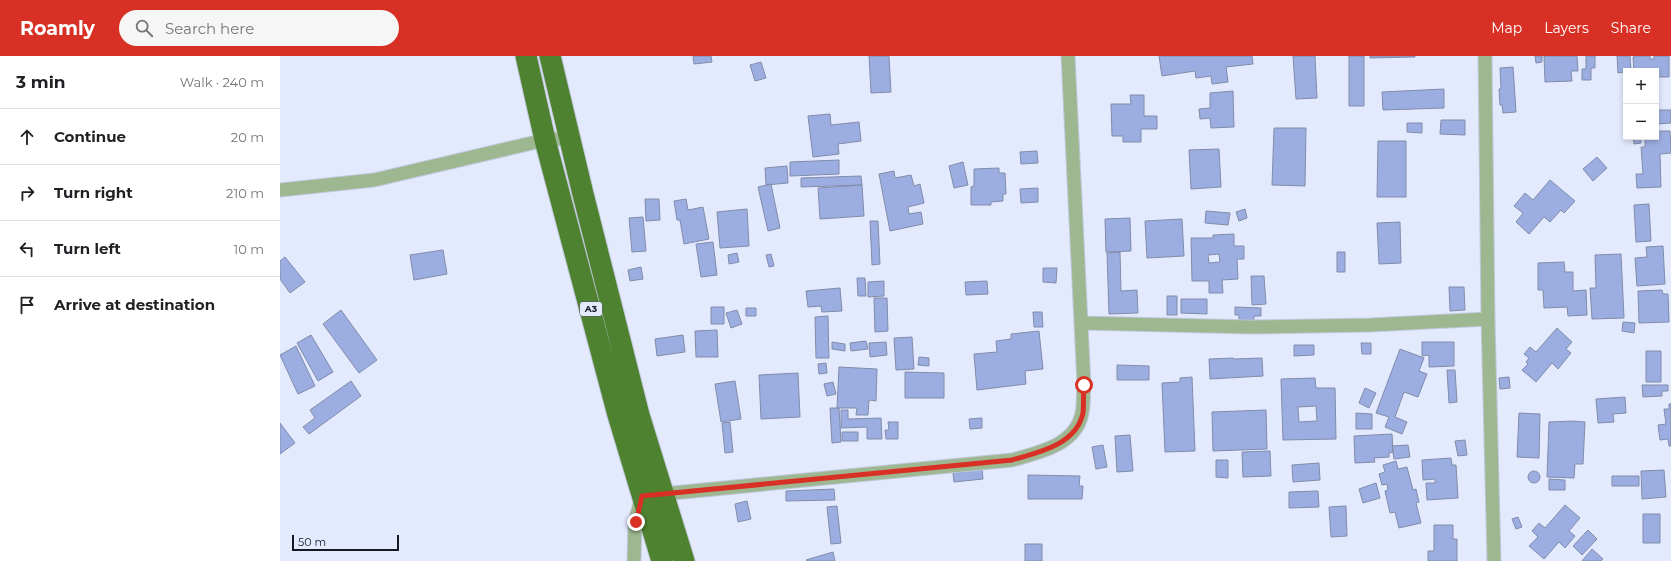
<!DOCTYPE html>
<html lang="en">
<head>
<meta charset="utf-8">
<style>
	body { margin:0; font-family:Montserrat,sans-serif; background:#f6f6f6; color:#202124 }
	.controls { position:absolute; right:12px; top:12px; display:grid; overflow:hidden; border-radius:0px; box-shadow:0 2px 6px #0003 }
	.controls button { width:36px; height:36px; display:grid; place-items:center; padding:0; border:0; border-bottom:1px solid #e0e0e0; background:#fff; color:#202124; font:20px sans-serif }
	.scale { position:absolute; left:12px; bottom:10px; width:107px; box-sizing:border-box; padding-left:4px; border:2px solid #141823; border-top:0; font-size:11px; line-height:14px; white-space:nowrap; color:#141823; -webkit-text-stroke:3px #e3eafe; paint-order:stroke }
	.stop { position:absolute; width:12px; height:12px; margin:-9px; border:3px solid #d93025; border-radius:50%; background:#fff }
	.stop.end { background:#d93025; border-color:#fff; box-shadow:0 1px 4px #0008 }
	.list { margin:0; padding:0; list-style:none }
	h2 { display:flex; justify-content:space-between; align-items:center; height:52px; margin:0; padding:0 16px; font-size:17px }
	h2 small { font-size:13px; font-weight:400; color:#757577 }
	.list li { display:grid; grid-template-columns:26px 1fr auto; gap:12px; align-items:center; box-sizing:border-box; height:56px; padding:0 16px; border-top:1px solid #e0e0e0 }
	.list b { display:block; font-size:15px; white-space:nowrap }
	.list em { font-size:13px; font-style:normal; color:#757577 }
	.icon { flex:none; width:22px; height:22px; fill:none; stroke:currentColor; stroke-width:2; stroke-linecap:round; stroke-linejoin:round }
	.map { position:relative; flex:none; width:1391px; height:505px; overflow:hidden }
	header { display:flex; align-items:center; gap:24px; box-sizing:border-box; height:56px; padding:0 20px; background:#d93025; color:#fff }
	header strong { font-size:19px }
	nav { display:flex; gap:22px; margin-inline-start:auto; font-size:14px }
	.search { width:280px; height:36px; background:#f6f6f6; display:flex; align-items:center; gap:10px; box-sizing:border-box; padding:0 14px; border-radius:22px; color:#757577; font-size:15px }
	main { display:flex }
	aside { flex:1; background:#fff }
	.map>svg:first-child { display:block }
</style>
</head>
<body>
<header>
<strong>Roamly</strong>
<div class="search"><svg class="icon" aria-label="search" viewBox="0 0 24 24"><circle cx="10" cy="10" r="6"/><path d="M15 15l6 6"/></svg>Search here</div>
<nav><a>Map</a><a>Layers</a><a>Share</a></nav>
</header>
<main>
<aside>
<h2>3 min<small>Walk · 240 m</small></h2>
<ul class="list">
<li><svg class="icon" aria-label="ahead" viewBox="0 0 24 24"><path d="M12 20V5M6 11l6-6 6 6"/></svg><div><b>Continue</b></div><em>20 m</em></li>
<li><svg class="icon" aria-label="right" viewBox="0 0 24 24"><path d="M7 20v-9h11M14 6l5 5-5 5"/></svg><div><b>Turn right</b></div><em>210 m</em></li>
<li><svg class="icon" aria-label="left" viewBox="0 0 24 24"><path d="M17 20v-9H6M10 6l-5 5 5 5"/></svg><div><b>Turn left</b></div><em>10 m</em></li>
<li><svg class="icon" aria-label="arrive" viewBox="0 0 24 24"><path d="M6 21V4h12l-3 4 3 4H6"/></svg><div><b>Arrive at destination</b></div></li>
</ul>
</aside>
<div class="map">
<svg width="1391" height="505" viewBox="0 0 1391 505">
	<rect width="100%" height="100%" fill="#e3eafe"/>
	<!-- building -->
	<path fill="#9caee1" stroke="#818caa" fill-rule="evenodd" d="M 413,0 L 431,0 L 432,6 L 414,8 Z
		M 589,0 L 609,0 L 611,36 L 591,37 Z
		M 879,0 L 972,0 L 973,8 L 946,11 L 948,26 L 932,28 L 931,20 L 916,22 L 915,15 L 882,20 Z
		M 1013,0 L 1035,0 L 1037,42 L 1016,43 Z
		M 1069,0 L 1084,0 L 1084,50 L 1069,50 Z
		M 1090,0 L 1135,0 L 1135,1 L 1090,2 Z
		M 1255,0 L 1262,0 L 1262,6 L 1256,7 Z
		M 1264,0 L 1297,0 L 1298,15 L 1291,15 L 1292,25 L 1265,26 Z
		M 1306,0 L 1315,0 L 1315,12 L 1311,12 L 1311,24 L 1302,24 L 1302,13 L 1306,13 Z
		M 1337,0 L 1350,0 L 1351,15 L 1338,17 Z
		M 1356,0 L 1370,0 L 1370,3 L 1374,3 L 1374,0 L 1389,0 L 1389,21 L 1376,21 L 1376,15 L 1354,15 L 1353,1 Z
		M 481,6 L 486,22 L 475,25 L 470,9 Z
		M 1233,11 L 1236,56 L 1223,57 L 1222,49 L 1220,49 L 1219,33 L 1221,33 L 1220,12 Z
		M 1164,33 L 1164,52 L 1103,54 L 1102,36 Z
		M 953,35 L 954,71 L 931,72 L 930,62 L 920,63 L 919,53 L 930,52 L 930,37 Z
		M 850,39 L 864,39 L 864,60 L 877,60 L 877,73 L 861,73 L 861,86 L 843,86 L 843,80 L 832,80 L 831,48 L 851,48 Z
		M 1376,54 L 1391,54 L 1391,67 L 1376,68 Z
		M 550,58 L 551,69 L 579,66 L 581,85 L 558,88 L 559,98 L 533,101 L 528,60 Z
		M 1161,64 L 1185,64 L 1185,79 L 1160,78 Z
		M 1127,67 L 1142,67 L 1142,77 L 1127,76 Z
		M 994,72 L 1026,72 L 1025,130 L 992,129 Z
		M 1376,75 L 1390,75 L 1391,97 L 1380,98 L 1381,131 L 1357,132 L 1356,118 L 1363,118 L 1361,91 L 1365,91 L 1365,81 L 1376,81 Z
		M 1353,81 L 1361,81 L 1361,87 L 1354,88 Z
		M 1098,85 L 1126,85 L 1126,141 L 1097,141 Z
		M 939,93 L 941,131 L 911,133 L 909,94 Z
		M 757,95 L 758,107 L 741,108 L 740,96 Z
		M 1317,101 L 1327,112 L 1313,125 L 1303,113 Z
		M 559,104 L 559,118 L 510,120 L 510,106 Z
		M 683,106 L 688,129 L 674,132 L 669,110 Z
		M 507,110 L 508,127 L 486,129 L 485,112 Z
		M 719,112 L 719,117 L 725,117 L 726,138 L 723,138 L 723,145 L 711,146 L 711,149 L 691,149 L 691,131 L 694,130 L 694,113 Z
		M 614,115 L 615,122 L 631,119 L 634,130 L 640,128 L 644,147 L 628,151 L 629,158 L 641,156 L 643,168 L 610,175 L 599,118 Z
		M 581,120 L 582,129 L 521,131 L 521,122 Z
		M 1270,124 L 1295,145 L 1284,157 L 1281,154 L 1270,166 L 1264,161 L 1249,178 L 1236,166 L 1243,157 L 1234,150 L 1245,137 L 1253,144 Z
		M 491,128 L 500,172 L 488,175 L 478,131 Z
		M 582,129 L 584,160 L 540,163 L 538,132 Z
		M 758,132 L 758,146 L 741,147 L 740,133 Z
		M 365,143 L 379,143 L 380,164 L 366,165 Z
		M 406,143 L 408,154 L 423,151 L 429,183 L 404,188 L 400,164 L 397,164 L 394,145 Z
		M 1369,148 L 1371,185 L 1356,186 L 1354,149 Z
		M 467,153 L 469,190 L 440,192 L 437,156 Z
		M 965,153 L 967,162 L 959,165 L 956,156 Z
		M 926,155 L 950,157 L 948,169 L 925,167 Z
		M 363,161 L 366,195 L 352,196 L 349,162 Z
		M 850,162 L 851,195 L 826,196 L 825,163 Z
		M 902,163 L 904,200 L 867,202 L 865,165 Z
		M 590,165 L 598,165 L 600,208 L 592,209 Z
		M 1120,166 L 1121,207 L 1099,208 L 1097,167 Z
		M 954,178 L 954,190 L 964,190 L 964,203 L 957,203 L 958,223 L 942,224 L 943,237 L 929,237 L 929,225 L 912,225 L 911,182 L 933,182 L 933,179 ZM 939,198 L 940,206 L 929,207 L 928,199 Z
		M 433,186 L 437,219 L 421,221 L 416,188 Z
		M 1383,190 L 1385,228 L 1357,230 L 1355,202 L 1367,201 L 1366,191 Z
		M 163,194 L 167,218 L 134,224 L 130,199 Z
		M 840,196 L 841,235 L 857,234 L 858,257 L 829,258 L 827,197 Z
		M 1057,196 L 1065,196 L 1065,216 L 1057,216 Z
		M 457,197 L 459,206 L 449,208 L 448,199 Z
		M 491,198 L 494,210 L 489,211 L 486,199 Z
		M 1341,198 L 1344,262 L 1312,263 L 1310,232 L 1316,232 L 1315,199 Z
		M 5,201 L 25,226 L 10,237 L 0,223 L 0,205 Z
		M 1284,206 L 1285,216 L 1293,216 L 1293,235 L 1306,234 L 1307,259 L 1288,260 L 1287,251 L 1264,252 L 1263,234 L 1258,234 L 1258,207 Z
		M 361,211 L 363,223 L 350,225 L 348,214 Z
		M 763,212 L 777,212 L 776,227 L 763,226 Z
		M 971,220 L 984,220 L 986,248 L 972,249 Z
		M 577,222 L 585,222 L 586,240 L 578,240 Z
		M 604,225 L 604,240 L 588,241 L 588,226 Z
		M 707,225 L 708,238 L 686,239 L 685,226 Z
		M 1169,231 L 1184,231 L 1185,254 L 1170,255 Z
		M 560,232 L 562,255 L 542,256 L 541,250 L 528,251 L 526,235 Z
		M 1382,234 L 1383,238 L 1388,238 L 1389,266 L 1359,267 L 1358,235 Z
		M 887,240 L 897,240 L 897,259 L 887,259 Z
		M 594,242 L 607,242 L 608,275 L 595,276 Z
		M 901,243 L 927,243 L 927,258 L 901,257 Z
		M 431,251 L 444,251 L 444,268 L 431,268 Z
		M 955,251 L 981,252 L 981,260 L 974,260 L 974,264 L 959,264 L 959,259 L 955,259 Z
		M 466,252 L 476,252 L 476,260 L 466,260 Z
		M 61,254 L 97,304 L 79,317 L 43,268 Z
		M 457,254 L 462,268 L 451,272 L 446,257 Z
		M 753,256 L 762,256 L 763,271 L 754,271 Z
		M 548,260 L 549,302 L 536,302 L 535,261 Z
		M 1343,266 L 1355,267 L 1354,277 L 1342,275 Z
		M 1277,272 L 1292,286 L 1286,293 L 1291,297 L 1278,313 L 1272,307 L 1256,326 L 1242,314 L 1248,308 L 1246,306 L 1249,302 L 1244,298 L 1250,291 L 1256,296 Z
		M 437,274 L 438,301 L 416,301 L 415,275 Z
		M 759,275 L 763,313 L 745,315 L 746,328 L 697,334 L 694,298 L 717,296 L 716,285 L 731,283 L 731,278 Z
		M 31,279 L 53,316 L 38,325 L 17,287 Z
		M 403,279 L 405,296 L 377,300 L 375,283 Z
		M 632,281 L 634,313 L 616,314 L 614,282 Z
		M 586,285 L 588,293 L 571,295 L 570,287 Z
		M 552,286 L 565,288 L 565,295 L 552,293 Z
		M 606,286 L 607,299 L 590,301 L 589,287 Z
		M 1142,286 L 1174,286 L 1174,310 L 1149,311 L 1149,299 L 1142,300 Z
		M 1081,287 L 1091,287 L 1091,298 L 1082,298 Z
		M 1014,289 L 1034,289 L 1034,299 L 1014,300 Z
		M 16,290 L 35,330 L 18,338 L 0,299 Z
		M 1120,293 L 1144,302 L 1139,315 L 1147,318 L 1138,341 L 1124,336 L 1115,361 L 1127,366 L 1122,378 L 1105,371 L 1109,361 L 1096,357 Z
		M 1366,295 L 1381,295 L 1381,326 L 1366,326 Z
		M 639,301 L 649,302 L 649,310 L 638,309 Z
		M 953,302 L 954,303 L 982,302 L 983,320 L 930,323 L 929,303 Z
		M 546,307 L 547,317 L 539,318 L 538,308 Z
		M 837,309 L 869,310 L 869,324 L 837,324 Z
		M 559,311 L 597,313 L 596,345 L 589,344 L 588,359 L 576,359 L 577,352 L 557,352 Z
		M 1167,314 L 1175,314 L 1177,346 L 1169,347 Z
		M 625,316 L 664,317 L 664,342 L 625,342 Z
		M 518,317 L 520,361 L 481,363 L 479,319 Z
		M 912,321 L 915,395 L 885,396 L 882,327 L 900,326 L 900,322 Z
		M 1229,321 L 1230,332 L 1220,333 L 1219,322 Z
		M 1035,322 L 1036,332 L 1055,332 L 1056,383 L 1003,384 L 1001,323 ZM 1036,350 L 1037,365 L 1019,366 L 1018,351 Z
		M 71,325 L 81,340 L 29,378 L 23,371 L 35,362 L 30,354 Z
		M 455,325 L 461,363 L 441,366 L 435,328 Z
		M 553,326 L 556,338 L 547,340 L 544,328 Z
		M 1362,329 L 1388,329 L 1388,335 L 1382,335 L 1382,340 L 1363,341 Z
		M 1085,332 L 1096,337 L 1089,352 L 1079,347 Z
		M 1345,341 L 1346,357 L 1333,358 L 1334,366 L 1318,367 L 1316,343 Z
		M 1389,348 L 1391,348 L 1391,390 L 1389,390 L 1388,383 L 1380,384 L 1378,369 L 1386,368 L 1384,353 L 1389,353 Z
		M 550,352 L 559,352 L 561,386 L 552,387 Z
		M 561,354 L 568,354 L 568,363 L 601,362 L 602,383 L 587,383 L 587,371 L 561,372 Z
		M 986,354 L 987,393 L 933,395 L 932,356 Z
		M 1076,357 L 1092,358 L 1092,373 L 1076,373 Z
		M 1239,357 L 1260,358 L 1259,402 L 1237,401 Z
		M 702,362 L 702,372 L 690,373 L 689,363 Z
		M 1293,365 L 1305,366 L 1303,408 L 1295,408 L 1294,422 L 1267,421 L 1269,366 Z
		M 450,366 L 453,396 L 445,397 L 442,367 Z
		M 608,366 L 618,366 L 618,383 L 606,383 L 605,374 L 609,374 Z
		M 0,367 L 15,387 L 0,398 Z
		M 562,376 L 578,376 L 578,385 L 562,385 Z
		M 1112,378 L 1113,396 L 1109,397 L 1109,401 L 1094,402 L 1095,406 L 1075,407 L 1074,380 Z
		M 850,379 L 853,415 L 837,416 L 835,380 Z
		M 1185,384 L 1187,399 L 1178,400 L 1175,385 Z
		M 823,389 L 827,411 L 816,413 L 812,391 Z
		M 1128,389 L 1130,401 L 1114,403 L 1112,390 Z
		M 990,395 L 991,420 L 963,421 L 962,396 Z
		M 1171,402 L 1172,409 L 1176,409 L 1178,442 L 1147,444 L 1146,427 L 1155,427 L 1155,423 L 1143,424 L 1142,404 Z
		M 936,404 L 948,404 L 948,422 L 936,421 Z
		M 1116,405 L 1118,413 L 1127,411 L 1133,434 L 1136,433 L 1139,446 L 1136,447 L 1141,467 L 1119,472 L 1115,456 L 1110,457 L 1105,435 L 1108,434 L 1107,428 L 1102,429 L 1099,418 L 1105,416 L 1103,409 Z
		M 1039,407 L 1040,424 L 1013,426 L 1012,409 Z
		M 702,413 L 703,423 L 674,426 L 673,417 Z
		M 1384,414 L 1386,441 L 1362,443 L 1361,415 Z
		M1248 421a6 6 0 1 1 12 0a6 6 0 1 1-12 0Z
		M 748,419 L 800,420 L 799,430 L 803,430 L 802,443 L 748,443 Z
		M 1332,420 L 1359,420 L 1359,430 L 1332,430 Z
		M 1269,423 L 1285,424 L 1285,434 L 1269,434 Z
		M 1096,427 L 1100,442 L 1083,447 L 1079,433 Z
		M 554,433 L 555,444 L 506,445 L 506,435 Z
		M 1038,435 L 1039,451 L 1009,452 L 1009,436 Z
		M 467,445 L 471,463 L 458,466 L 455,448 Z
		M 1285,449 L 1300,462 L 1289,475 L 1295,480 L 1285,492 L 1279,486 L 1264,503 L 1249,490 L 1258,481 L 1252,475 L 1259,467 L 1265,472 Z
		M 557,450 L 561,487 L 551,488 L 547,451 Z
		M 1066,450 L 1067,480 L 1051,481 L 1049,451 Z
		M 1363,458 L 1380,458 L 1380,487 L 1363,487 Z
		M 1238,461 L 1242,471 L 1236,473 L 1232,463 Z
		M 1154,469 L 1173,469 L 1173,483 L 1177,483 L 1177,505 L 1148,505 L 1148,495 L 1154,495 Z
		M 1308,474 L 1317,483 L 1302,499 L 1293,490 Z
		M 745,488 L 762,488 L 762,505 L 745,505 Z
		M 1312,493 L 1323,503 L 1321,505 L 1302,505 Z
		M 553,496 L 555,505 L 527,505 L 526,504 Z"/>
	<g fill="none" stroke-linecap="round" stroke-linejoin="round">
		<!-- minor casing -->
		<g stroke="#c2c8db" stroke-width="15">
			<path id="minor" d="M 1205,0 L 1208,263 L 1214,505
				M 0,134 L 94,124 L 265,84 L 290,82
				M 801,267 L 971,271 L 1090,269 L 1208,263
				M 354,505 L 355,466 L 362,440 L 732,404 C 760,396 796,389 802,357 C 804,348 803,338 804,329 L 788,0"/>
		</g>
		<!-- trunk casing -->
		<g stroke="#c2c8db" stroke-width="23">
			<path id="trunk" d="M 246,0 L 265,84 L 338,359 L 382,505
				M 270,0 L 303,138 L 359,359 L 404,505"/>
		</g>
		<!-- minor -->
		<use href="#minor" stroke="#9db891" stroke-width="13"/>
		<!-- trunk -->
		<use href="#trunk" stroke="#4e8230" stroke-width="21"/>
	</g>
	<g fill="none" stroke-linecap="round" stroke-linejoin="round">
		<!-- route -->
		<path stroke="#d93025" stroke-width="5" d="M 356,466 L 362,440 L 732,404 C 759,396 796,389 803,357 C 804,348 803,338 804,329"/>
	</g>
	<g text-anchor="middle" stroke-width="4" stroke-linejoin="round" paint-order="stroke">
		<!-- shield labels -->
		<rect fill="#e3eafe" stroke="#525765" stroke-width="1" x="300" y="246" width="22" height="14" rx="3"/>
		<g font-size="9" font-weight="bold" fill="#141823">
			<text x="311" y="256">A3</text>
		</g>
	</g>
</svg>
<div class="controls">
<button>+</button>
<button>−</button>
</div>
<div class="scale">50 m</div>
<div class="stop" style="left:804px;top:329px"></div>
<div class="stop end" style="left:356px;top:466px"></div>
</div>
</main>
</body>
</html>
